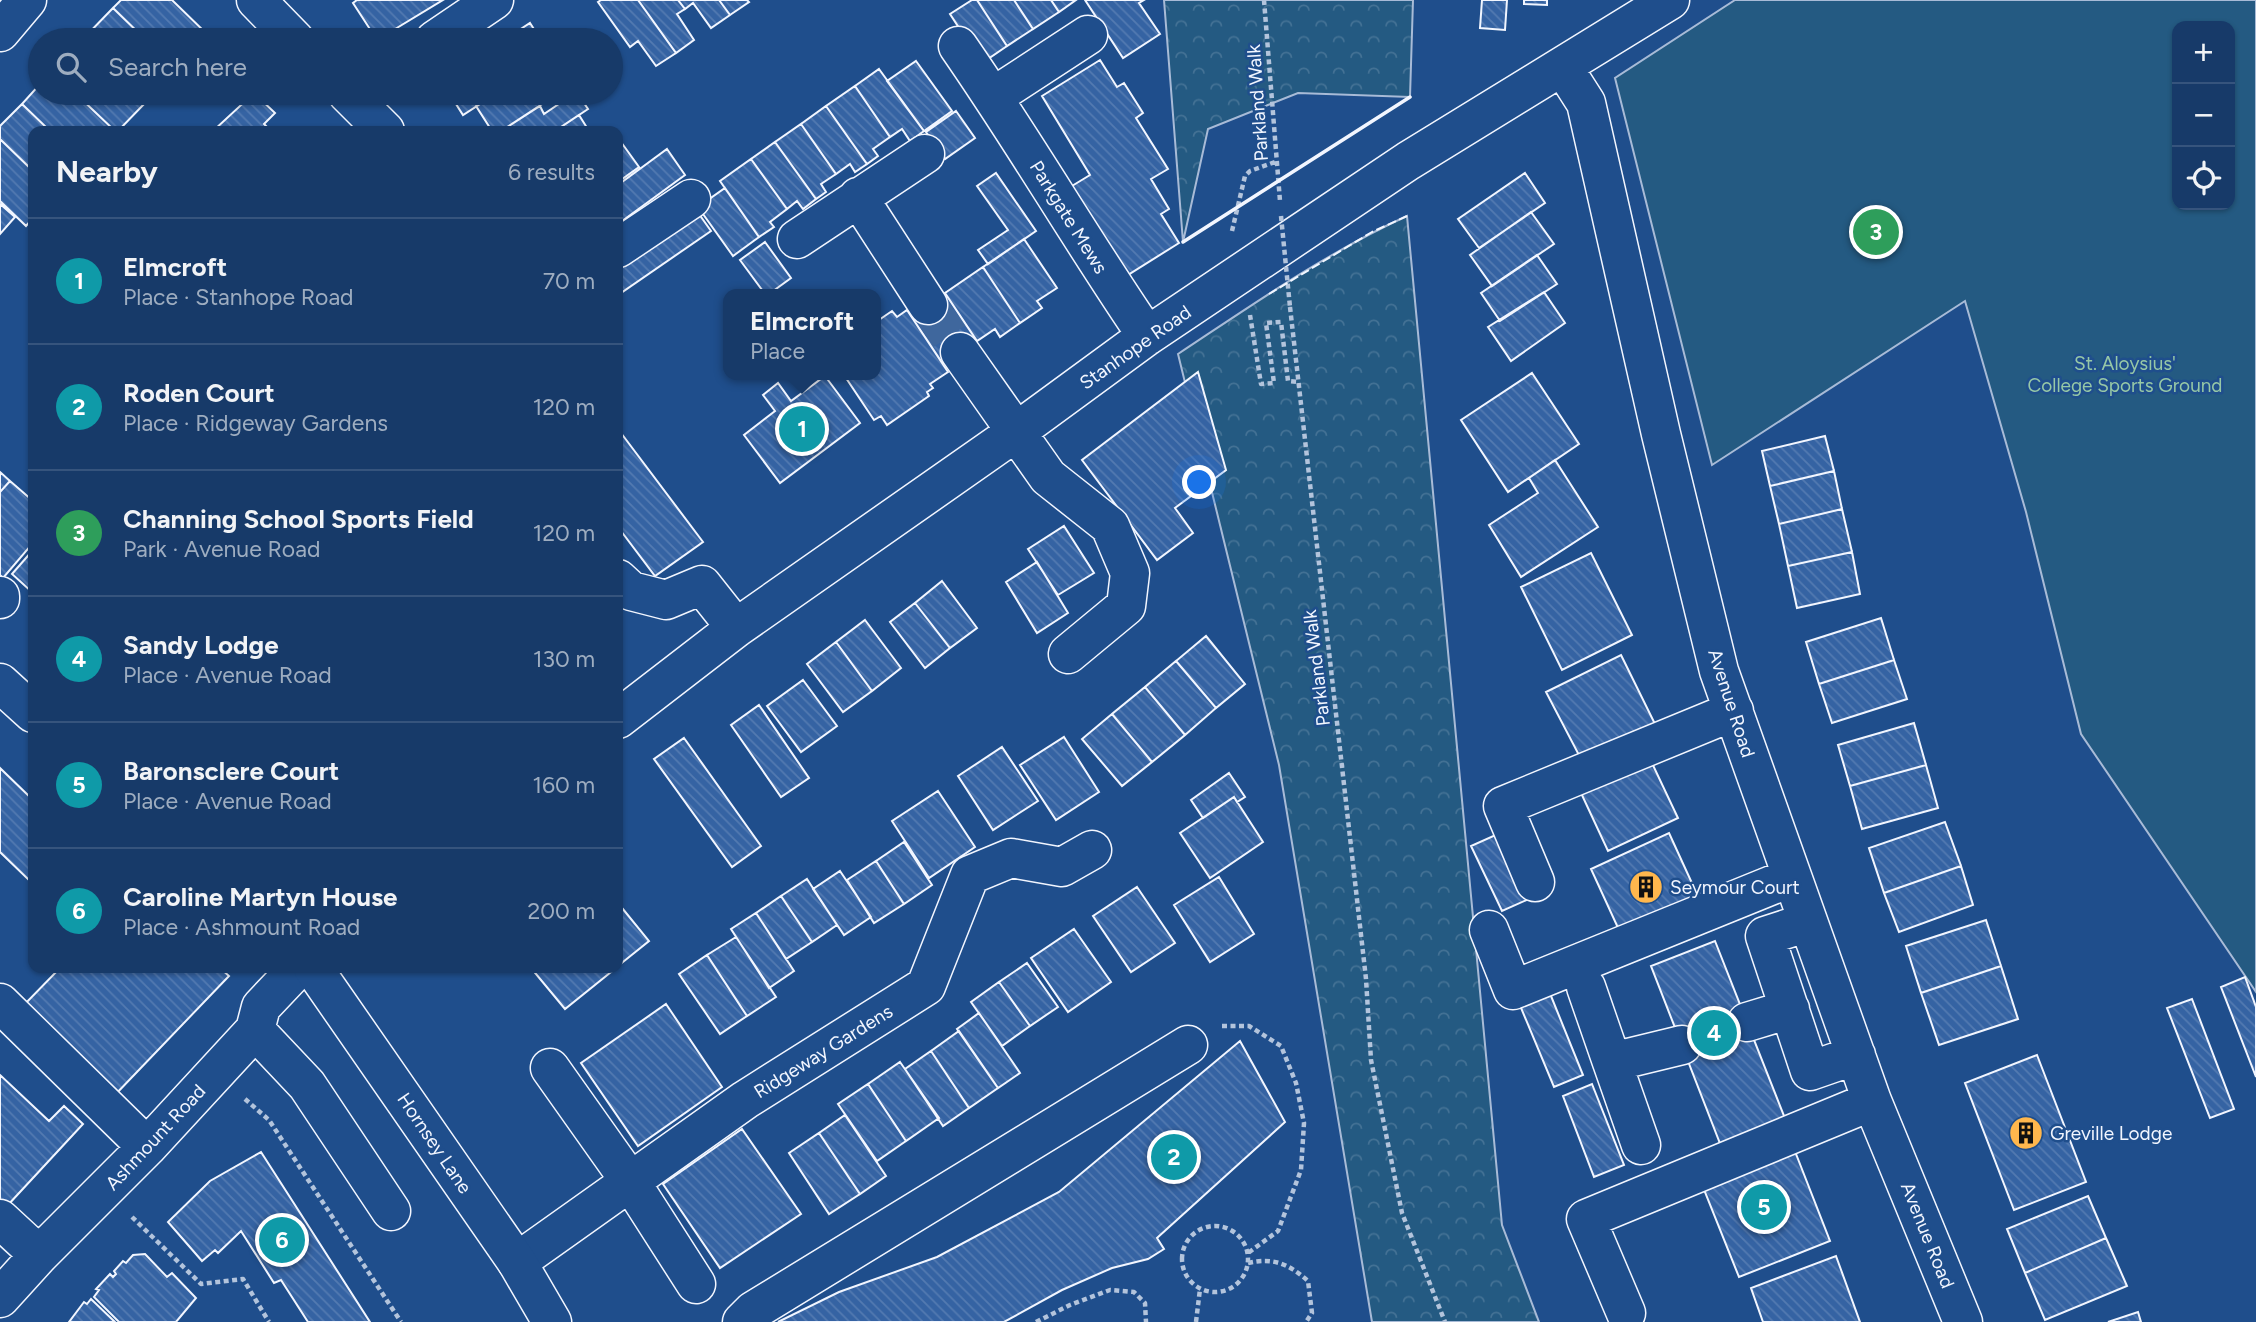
<!DOCTYPE html>
<html lang="en">
<head>
<meta charset="utf-8">
<style>
	body { margin:0; font-family:Figtree,sans-serif; background:#244571; color:#f1f3f6 }
	.controls { position:absolute; right:21px; top:21px; display:grid; overflow:hidden; border-radius:14px; box-shadow:0 2px 5px #0004 }
	.controls button { width:63px; height:63px; display:grid; place-items:center; padding:0; border:0; border-bottom:2px solid #36547d; background:#173a69; color:#f1f3f6; font:35px sans-serif }
	.you { position:absolute; left:1200px; top:483px; width:24px; height:24px; margin:-18px; border:5px solid #fff; border-radius:50%; background:#1a73e8; box-shadow:0 0 0 10px #1a73e833 }
	.badge { display:grid; place-items:center; width:46px; height:46px; border-radius:50%; background:#e797bd; color:#fff; font-size:23px; font-weight:700 }
	.pin { position:absolute; translate:-50% -50%; border:4px solid #fff; box-shadow:0 2px 7px #0006 }
	.popup { position:absolute; left:723px; top:289px; width:158px; height:91px; box-sizing:border-box; display:grid; place-content:center; border-radius:14px; background:#173a69; filter:drop-shadow(0 2px 5px #0005); font-size:23px; white-space:nowrap; color:#9eadc0 }
	.popup b { font-size:26px; color:#f1f3f6 }
	.popup::after { content:''; position:absolute; left:50%; top:100%; margin-left:-14px; border:14px solid transparent; border-top-color:#173a69 }
	.list { margin:0; padding:0; list-style:none }
	h2 { display:flex; justify-content:space-between; align-items:center; height:91px; margin:0; padding:0 28px; font-size:30px }
	h2 small { font-size:23px; font-weight:400; color:#9eadc0 }
	.list li { display:grid; grid-template-columns:46px 1fr auto; gap:21px; align-items:center; box-sizing:border-box; height:126px; padding:0 28px; border-top:2px solid #36547d }
	.list b { display:block; font-size:26px; white-space:nowrap }
	.list p { margin:0; font-size:23px; white-space:nowrap; color:#9eadc0 }
	.list em { font-size:23px; font-style:normal; color:#9eadc0 }
	.icon { flex:none; width:38px; height:38px; fill:none; stroke:currentColor; stroke-width:2; stroke-linecap:round; stroke-linejoin:round }
	.map { position:relative; flex:none; width:2256px; height:1322px; overflow:hidden }
	.search { position:absolute; background:#173a69; box-shadow:0 2px 5px #0004; left:28px; top:28px; width:595px; height:77px; display:flex; align-items:center; gap:18px; box-sizing:border-box; padding:0 24px; border-radius:38px; color:#9eadc0; font-size:26px }
	.panel { position:absolute; background:#173a69; box-shadow:0 2px 5px #0004; left:28px; top:126px; width:595px; height:847px; border-radius:14px }
	.map>svg:first-child { display:block }
</style>
</head>
<body>
<div class="map">
<svg width="2256" height="1322" viewBox="0 0 2256 1322">
	<defs>
		<pattern id="forest-crowns" width="20" height="18" patternUnits="userSpaceOnUse" patternTransform="scale(1.75)"><rect width="20" height="18" fill="#245a82"/><path d="M2 6a3 3 0 1 1 6 0M12 15a3 3 0 1 1 6 0" fill="none" stroke="#447295"/></pattern>
		<pattern id="building-back-hatch" width="6" height="6" patternUnits="userSpaceOnUse" patternTransform="scale(1.75)"><rect width="6" height="6" fill="#3563a3"/><path d="M-1 5l2 2M0 0l6 6M5-1l2 2" fill="none" stroke="#537ab1"/></pattern>
	</defs>
	<rect width="100%" height="100%" fill="#1f4e8c"/>
	<!-- forest -->
	<path fill="url(#forest-crowns)" stroke="#a8bbd7" stroke-width="2" d="M 1164,0 L 1413,0 L 1410,97 L 1298,93 L 1208,129 L 1183,242 Z
		M 1407,216 L 1502,1225 L 1539,1322 L 1372,1322 L 1279,765 L 1178,354 C 1252,305 1326,253 1407,216 Z"/>
	<!-- green -->
	<path fill="#245a82" stroke="#a8bbd7" stroke-width="2" fill-rule="evenodd" d="M 1735,0 L 2256,0 L 2256,992 L 2081,734 L 2026,512 L 1965,301 L 1712,465 L 1615,78 ZM 2177,26 L 2230,26 L 2230,205 L 2177,205 Z"/>
	<!-- building -->
	<path fill="url(#building-back-hatch)" stroke="#f2f6ff" stroke-width="2" d="M 121,0 L 172,0 L 209,36 L 205,40 L 146,40 L 113,8 Z
		M 357,0 L 443,0 L 377,40 L 353,3 Z
		M 601,0 L 638,0 L 676,53 L 656,66 L 638,41 L 630,47 L 598,2 Z
		M 638,0 L 678,0 L 685,9 L 677,14 L 694,40 L 676,53 Z
		M 678,0 L 719,0 L 730,15 L 711,28 L 693,3 L 685,9 Z
		M 719,0 L 747,0 L 749,2 L 730,15 Z
		M 972,0 L 977,0 L 1007,46 L 982,63 L 950,14 Z
		M 977,0 L 1014,0 L 1033,29 L 1007,46 Z
		M 1014,0 L 1051,0 L 1059,12 L 1033,29 Z
		M 1051,0 L 1076,0 L 1059,12 Z
		M 1085,0 L 1144,0 L 1139,3 L 1160,34 L 1123,58 Z
		M 1482,0 L 1507,0 L 1505,30 L 1480,28 Z
		M 1524,0 L 1547,0 L 1547,5 L 1524,4 Z
		M 113,8 L 146,40 L 82,40 Z
		M 530,23 L 541,40 L 504,40 Z
		M 1100,60 L 1117,87 L 1124,83 L 1143,113 L 1136,118 L 1168,169 L 1151,179 L 1169,209 L 1161,214 L 1179,243 L 1123,278 L 1067,189 L 1090,175 L 1042,96 Z
		M 916,61 L 952,111 L 924,131 L 887,81 Z
		M 879,69 L 924,131 L 910,141 L 902,129 L 890,137 L 855,86 Z
		M 40,84 L 40,93 L 75,93 L 115,131 L 50,131 L 22,104 Z
		M 855,86 L 890,137 L 873,149 L 878,156 L 867,164 L 826,106 Z
		M 75,93 L 136,93 L 146,102 L 118,131 L 115,131 Z
		M 136,93 L 154,93 L 146,102 Z
		M 254,93 L 275,113 L 264,124 L 271,131 L 213,131 Z
		M 449,93 L 497,93 L 463,115 Z
		M 497,93 L 559,93 L 501,131 L 492,131 L 476,106 Z
		M 575,93 L 577,93 L 588,109 L 555,131 L 501,131 L 540,106 L 544,114 Z
		M 22,104 L 50,131 L 33,131 L 33,171 L 0,139 L 0,126 Z
		M 826,106 L 867,164 L 855,172 L 850,164 L 836,174 L 801,124 Z
		M 956,111 L 975,138 L 945,159 L 926,132 Z
		M 579,115 L 589,131 L 555,131 Z
		M 801,124 L 836,174 L 821,184 L 826,192 L 816,199 L 775,142 Z
		M 0,139 L 33,171 L 33,218 L 26,226 L 0,201 Z
		M 621,142 L 639,167 L 618,182 L 618,145 Z
		M 775,142 L 816,199 L 803,209 L 797,201 L 787,209 L 751,159 Z
		M 667,149 L 685,175 L 618,224 L 618,185 Z
		M 751,159 L 787,209 L 770,222 L 774,227 L 759,237 L 720,181 Z
		M 996,173 L 1036,231 L 988,264 L 978,250 L 1008,230 L 977,186 Z
		M 1525,173 L 1545,203 L 1479,248 L 1458,219 Z
		M 725,188 L 759,237 L 733,256 L 698,207 Z
		M 0,204 L 15,217 L 0,234 Z
		M 1531,212 L 1554,244 L 1492,286 L 1470,255 Z
		M 699,214 L 711,231 L 618,295 L 618,270 Z
		M 1024,239 L 1057,288 L 1037,301 L 1042,308 L 1020,323 L 983,267 Z
		M 765,242 L 791,278 L 769,294 L 765,294 L 740,260 Z
		M 1537,255 L 1557,284 L 1500,321 L 1481,293 Z
		M 983,267 L 1020,323 L 1000,337 L 995,329 L 977,341 L 945,293 Z
		M 1544,292 L 1565,323 L 1511,361 L 1488,327 Z
		M 945,293 L 977,341 L 943,364 L 911,316 Z
		M 907,310 L 948,372 L 930,384 L 933,388 L 927,392 L 929,396 L 887,425 L 881,416 L 874,420 L 844,375 L 876,375 L 876,322 L 892,311 L 897,317 Z
		M 1198,372 L 1226,470 L 1175,508 L 1193,533 L 1157,560 L 1082,460 Z
		M 1532,373 L 1579,444 L 1508,492 L 1461,420 Z
		M 825,376 L 860,423 L 780,483 L 744,435 L 775,411 L 763,395 L 778,383 L 791,401 Z
		M 618,429 L 703,542 L 655,576 L 618,527 Z
		M 1825,436 L 1834,471 L 1770,486 L 1762,451 Z
		M 1555,460 L 1598,527 L 1521,577 L 1489,525 L 1538,493 L 1529,478 Z
		M 1834,471 L 1842,509 L 1779,524 L 1770,486 Z
		M 0,472 L 10,481 L 0,492 Z
		M 10,481 L 33,501 L 33,543 L 3,578 L 0,575 L 0,492 Z
		M 1842,509 L 1852,552 L 1788,566 L 1779,524 Z
		M 1064,526 L 1094,573 L 1058,595 L 1028,549 Z
		M 33,550 L 33,593 L 12,574 Z
		M 1852,552 L 1860,594 L 1797,608 L 1788,566 Z
		M 1591,553 L 1632,635 L 1562,670 L 1521,587 Z
		M 1037,562 L 1068,613 L 1037,633 L 1006,582 Z
		M 942,581 L 977,628 L 950,648 L 915,603 Z
		M 915,603 L 950,648 L 925,668 L 890,622 Z
		M 1881,618 L 1894,660 L 1819,684 L 1806,642 Z
		M 865,620 L 901,668 L 872,691 L 836,642 Z
		M 1206,636 L 1245,684 L 1216,708 L 1176,661 Z
		M 836,642 L 872,691 L 843,712 L 807,664 Z
		M 1621,655 L 1655,724 L 1581,759 L 1546,692 Z
		M 1894,660 L 1907,699 L 1832,723 L 1819,684 Z
		M 1176,661 L 1216,708 L 1185,735 L 1145,687 Z
		M 803,680 L 837,726 L 801,752 L 767,706 Z
		M 1145,687 L 1185,735 L 1152,762 L 1112,714 Z
		M 759,705 L 809,778 L 781,797 L 731,725 Z
		M 1112,714 L 1152,762 L 1122,786 L 1082,739 Z
		M 1914,723 L 1926,765 L 1850,786 L 1838,745 Z
		M 1064,737 L 1099,792 L 1056,820 L 1020,765 Z
		M 684,738 L 761,846 L 732,867 L 654,759 Z
		M 1002,747 L 1038,801 L 993,830 L 958,776 Z
		M 1651,761 L 1678,818 L 1608,851 L 1581,793 Z
		M 1926,765 L 1938,808 L 1862,829 L 1850,786 Z
		M 0,768 L 33,800 L 33,884 L 0,852 Z
		M 1229,773 L 1245,797 L 1237,802 L 1234,797 L 1203,818 L 1191,800 Z
		M 938,791 L 975,847 L 929,878 L 892,821 Z
		M 1234,797 L 1263,842 L 1210,878 L 1180,833 Z
		M 1945,822 L 1961,866 L 1884,893 L 1869,848 Z
		M 1500,833 L 1531,898 L 1502,911 L 1471,846 Z
		M 1669,833 L 1702,905 L 1624,941 L 1591,869 Z
		M 904,842 L 932,885 L 904,904 L 876,861 Z
		M 876,861 L 904,904 L 874,923 L 847,880 Z
		M 1961,866 L 1973,905 L 1899,932 L 1884,893 Z
		M 840,871 L 871,917 L 844,935 L 813,889 Z
		M 1219,877 L 1254,934 L 1210,962 L 1174,905 Z
		M 807,879 L 837,925 L 812,942 L 781,896 Z
		M 1137,887 L 1175,943 L 1131,972 L 1093,916 Z
		M 781,896 L 812,942 L 786,959 L 756,913 Z
		M 618,903 L 649,941 L 618,966 Z
		M 756,913 L 794,971 L 769,988 L 731,929 Z
		M 1986,920 L 2001,966 L 1921,993 L 1906,946 Z
		M 1074,929 L 1111,982 L 1068,1012 L 1031,958 Z
		M 736,937 L 776,997 L 747,1016 L 707,955 Z
		M 1715,941 L 1786,1121 L 1721,1146 L 1651,966 Z
		M 707,955 L 747,1016 L 720,1034 L 679,974 Z
		M 1027,963 L 1058,1007 L 1030,1026 L 999,982 Z
		M 2001,966 L 2018,1019 L 1939,1045 L 1921,993 Z
		M 60,968 L 220,968 L 229,976 L 112,1098 L 20,1009 Z
		M 531,968 L 616,968 L 565,1009 Z
		M 2245,977 L 2256,1007 L 2256,1077 L 2221,987 Z
		M 999,982 L 1030,1026 L 1002,1046 L 971,1002 Z
		M 1549,991 L 1583,1075 L 1554,1087 L 1519,1003 Z
		M 2192,999 L 2234,1109 L 2210,1118 L 2167,1008 Z
		M 666,1004 L 722,1087 L 638,1146 L 581,1063 Z
		M 979,1013 L 1020,1073 L 998,1088 L 957,1029 Z
		M 959,1031 L 998,1088 L 969,1108 L 931,1051 Z
		M 1240,1041 L 1285,1122 L 1157,1238 L 1164,1249 L 1148,1259 L 1112,1268 L 1062,1290 L 1004,1322 L 778,1322 L 839,1292 L 937,1257 L 1059,1192 Z
		M 931,1051 L 969,1108 L 943,1126 L 905,1069 Z
		M 2037,1055 L 2086,1182 L 2014,1210 L 1965,1083 Z
		M 900,1062 L 939,1118 L 906,1141 L 868,1084 Z
		M 0,1075 L 49,1121 L 64,1106 L 83,1124 L 7,1206 L 0,1200 Z
		M 868,1084 L 906,1141 L 877,1161 L 838,1104 Z
		M 1592,1084 L 1624,1165 L 1594,1177 L 1563,1096 Z
		M 845,1115 L 886,1176 L 860,1194 L 819,1133 Z
		M 742,1129 L 801,1214 L 720,1268 L 663,1184 Z
		M 819,1133 L 860,1194 L 829,1214 L 789,1153 Z
		M 1789,1136 L 1830,1241 L 1739,1277 L 1697,1172 Z
		M 261,1152 L 370,1322 L 308,1322 L 281,1280 L 274,1283 L 241,1231 L 218,1253 L 215,1250 L 202,1261 L 168,1222 L 210,1181 Z
		M 2088,1196 L 2106,1238 L 2025,1273 L 2007,1229 Z
		M 2106,1238 L 2127,1286 L 2045,1320 L 2025,1273 Z
		M 145,1254 L 167,1277 L 172,1273 L 196,1298 L 176,1322 L 119,1322 L 94,1297 L 99,1290 L 96,1289 L 110,1274 L 113,1277 L 116,1274 L 114,1271 L 123,1261 L 126,1263 L 133,1255 Z
		M 1836,1256 L 1860,1322 L 1763,1322 L 1751,1288 Z
		M 91,1299 L 115,1322 L 69,1322 L 84,1302 L 87,1304 Z
		M 2138,1312 L 2141,1322 L 2108,1322 Z"/>
	<g fill="none" stroke-linecap="round" stroke-linejoin="round">
		<!-- minor-tunnel -->
		<path stroke="#3f679d" stroke-width="38" stroke-dasharray="38 19" stroke-linecap="butt" d="M 928,305 L 960,352
			M 1682,1045 L 1747,1022"/>
		<!-- minor casing -->
		<g stroke="#f2f6ff" stroke-width="41">
			<path id="minor" d="M 256,0 L 295,40
				M 0,32 L 27,0
				M 435,40 L 494,0
				M 958,46 C 1024,141 1082,241 1147,336
				M 1563,67 L 1586,103 L 1661,434 L 1719,671 L 1872,1101 L 1963,1322
				M 347,93 L 385,131
				M 993,97 L 1088,35
				M 858,197 L 928,305
				M 797,239 L 925,154
				M 618,248 L 691,199
				M 960,352 L 1048,477 L 1110,526 L 1130,573 L 1126,606 L 1068,654
				M 618,579 L 631,591 L 666,600 L 702,585 L 736,628
				M 0,596 L 0,599
				M 618,719 L 736,628 L 1016,432 L 1147,336 L 1408,161 L 1670,0
				M 1535,882 L 1503,806 L 1734,711
				M 1808,922 L 1765,936 L 1810,1071 L 1856,1055
				M 1489,930 L 1513,990 L 1792,877
				M 1586,987 L 1612,1062
				M 0,1003 L 147,1147
				M 1747,1022 L 1790,1009
				M 255,1030 L 307,1085 L 391,1211
				M 550,1068 L 630,1181 L 696,1284
				M 1641,1145 L 1612,1062 L 1682,1045
				M 0,1219 L 39,1255
				M 517,1262 L 745,1100 L 926,986 L 970,875 L 1011,858 L 1062,867 L 1092,850
				M 0,1298 L 39,1255 L 147,1147 L 255,1030 L 261,1007 L 298,968
				M 1626,1313 L 1586,1219 L 1872,1101
				M 742,1322 L 753,1311 L 1188,1045"/>
		</g>
		<!-- major casing -->
		<g stroke="#f2f6ff" stroke-width="41">
			<path id="major" d="M 0,683 L 33,713
				M 313,968 L 517,1262 L 552,1322"/>
		</g>
		<!-- path -->
		<path stroke="#b3c4dc" stroke-width="4.5" stroke-dasharray="5 3.5" stroke-linecap="butt" d="M 1264,0 L 1280,201
			M 1232,231 L 1245,176 L 1250,171 L 1275,162
			M 1290,307 L 1366,979 L 1371,1060 L 1402,1213 L 1445,1322
			M 1250,315 L 1261,384 L 1274,383 L 1266,323 L 1281,322 L 1288,381 L 1298,382
			M 1222,1026 L 1249,1026 L 1281,1046 L 1296,1083 L 1304,1123 L 1301,1170 L 1278,1231 L 1248,1253
			M 245,1099 L 269,1120 L 401,1322
			M 132,1217 L 201,1284 L 243,1279 L 269,1322
			M1182 1259a33 33 0 1 1 66 0a33 33 0 1 1-66 0Z
			M 1248,1263 C 1273,1257 1289,1264 1308,1281 L 1312,1313 L 1306,1322
			M 1036,1322 L 1070,1305 L 1110,1290 L 1134,1292 L 1145,1303 L 1146,1322
			M 1196,1322 L 1200,1289"/>
		<!-- minor -->
		<use href="#minor" stroke="#1f4e8c" stroke-width="38"/>
		<!-- major -->
		<use href="#major" stroke="#1f4e8c" stroke-width="38"/>
		<!-- path-bridge -->
		<path stroke="#b3c4dc" stroke-width="4.5" stroke-dasharray="5 3.5" stroke-linecap="butt" d="M 1281,216 L 1290,307"/>
		<!-- fence -->
		<path stroke="#f2f6ff" stroke-width="2" stroke-dasharray="9 3.5" stroke-linecap="butt" d="M 1269,294 L 1372,232 L 1407,216"/>
		<!-- wall -->
		<path stroke="#f2f6ff" stroke-width="3.5" d="M 1183,242 L 1410,97"/>
	</g>
	<!-- icons -->
	<defs>
		<g id="building-disc" transform="scale(1.75)"><circle r="9.5" fill="#ffb74d" stroke="#1f4e8c"/><path d="M-4-6H4V6H1V3H-1V6H-4ZM-2.5-4.3h1.7v1.8h-1.7ZM.8-4.3h1.7v1.8H.8ZM-2.5-1h1.7V.8h-1.7ZM.8-1h1.7V.8H.8Z" fill="#111"/></g>
	</defs>
	<g fill-rule="evenodd">
		<use href="#building-disc" x="1646" y="887"/>
		<use href="#building-disc" x="2026" y="1133"/>
	</g>
	<g text-anchor="middle" stroke-width="5" stroke-linejoin="round" paint-order="stroke">
		<!-- street labels -->
		<g font-size="19" fill="#f2f6ff" stroke="#1f4e8c">
			<text transform="translate(1257 103) rotate(-94)" y="7">Parkland Walk</text>
			<text transform="translate(1069 217) rotate(58)" y="7">Parkgate Mews</text>
			<text transform="translate(1135 347) rotate(-35)" y="7">Stanhope Road</text>
			<text transform="translate(1316 668) rotate(-97)" y="7">Parkland Walk</text>
			<text transform="translate(1732 703) rotate(72)" y="7">Avenue Road</text>
			<text transform="translate(823 1051) rotate(-32)" y="7">Ridgeway Gardens</text>
			<text transform="translate(155 1137) rotate(-47)" y="7">Ashmount Road</text>
			<text transform="translate(435 1143) rotate(56)" y="7">Hornsey Lane</text>
			<text transform="translate(1928 1235) rotate(68)" y="7">Avenue Road</text>
		</g>
		<!-- park labels -->
		<g font-size="19" fill="#97c8a6" stroke="#1f4e8c">
			<text x="2125" y="370">St. Aloysius'<tspan x="2125" dy="22">College Sports Ground</tspan></text>
		</g>
		<!-- poi labels -->
		<g font-size="19" fill="#f2f6ff" stroke="#1f4e8c" text-anchor="start">
			<text x="1670" y="894">Seymour Court</text>
			<text x="2050" y="1140">Greville Lodge</text>
		</g>
	</g>
</svg>
<div class="controls">
<button>+</button>
<button>−</button>
<button><svg class="icon" aria-label="locate" viewBox="0 0 24 24"><circle cx="12" cy="12" r="6"/><path d="M12 2v4M12 18v4M2 12h4M18 12h4"/></svg></button>
</div>
<div class="you"></div>
<div class="pin badge" style="left:802px;top:429px;background:#0f9aa8">1</div>
<div class="popup"><b>Elmcroft</b>Place</div>
<div class="pin badge" style="left:1174px;top:1157px;background:#0f9aa8">2</div>
<div class="pin badge" style="left:1876px;top:232px;background:#2e9e5b">3</div>
<div class="pin badge" style="left:1714px;top:1033px;background:#0f9aa8">4</div>
<div class="pin badge" style="left:1764px;top:1207px;background:#0f9aa8">5</div>
<div class="pin badge" style="left:282px;top:1240px;background:#0f9aa8">6</div>
<div class="search"><svg class="icon" aria-label="search" viewBox="0 0 24 24"><circle cx="10" cy="10" r="6"/><path d="M15 15l6 6"/></svg>Search here</div>
<section class="panel">
<h2>Nearby<small>6 results</small></h2>
<ul class="list">
<li><span class="badge" style="background:#0f9aa8">1</span><div><b>Elmcroft</b><p>Place · Stanhope Road</p></div><em>70 m</em></li>
<li><span class="badge" style="background:#0f9aa8">2</span><div><b>Roden Court</b><p>Place · Ridgeway Gardens</p></div><em>120 m</em></li>
<li><span class="badge" style="background:#2e9e5b">3</span><div><b>Channing School Sports Field</b><p>Park · Avenue Road</p></div><em>120 m</em></li>
<li><span class="badge" style="background:#0f9aa8">4</span><div><b>Sandy Lodge</b><p>Place · Avenue Road</p></div><em>130 m</em></li>
<li><span class="badge" style="background:#0f9aa8">5</span><div><b>Baronsclere Court</b><p>Place · Avenue Road</p></div><em>160 m</em></li>
<li><span class="badge" style="background:#0f9aa8">6</span><div><b>Caroline Martyn House</b><p>Place · Ashmount Road</p></div><em>200 m</em></li>
</ul>
</section>
</div>
</body>
</html>
